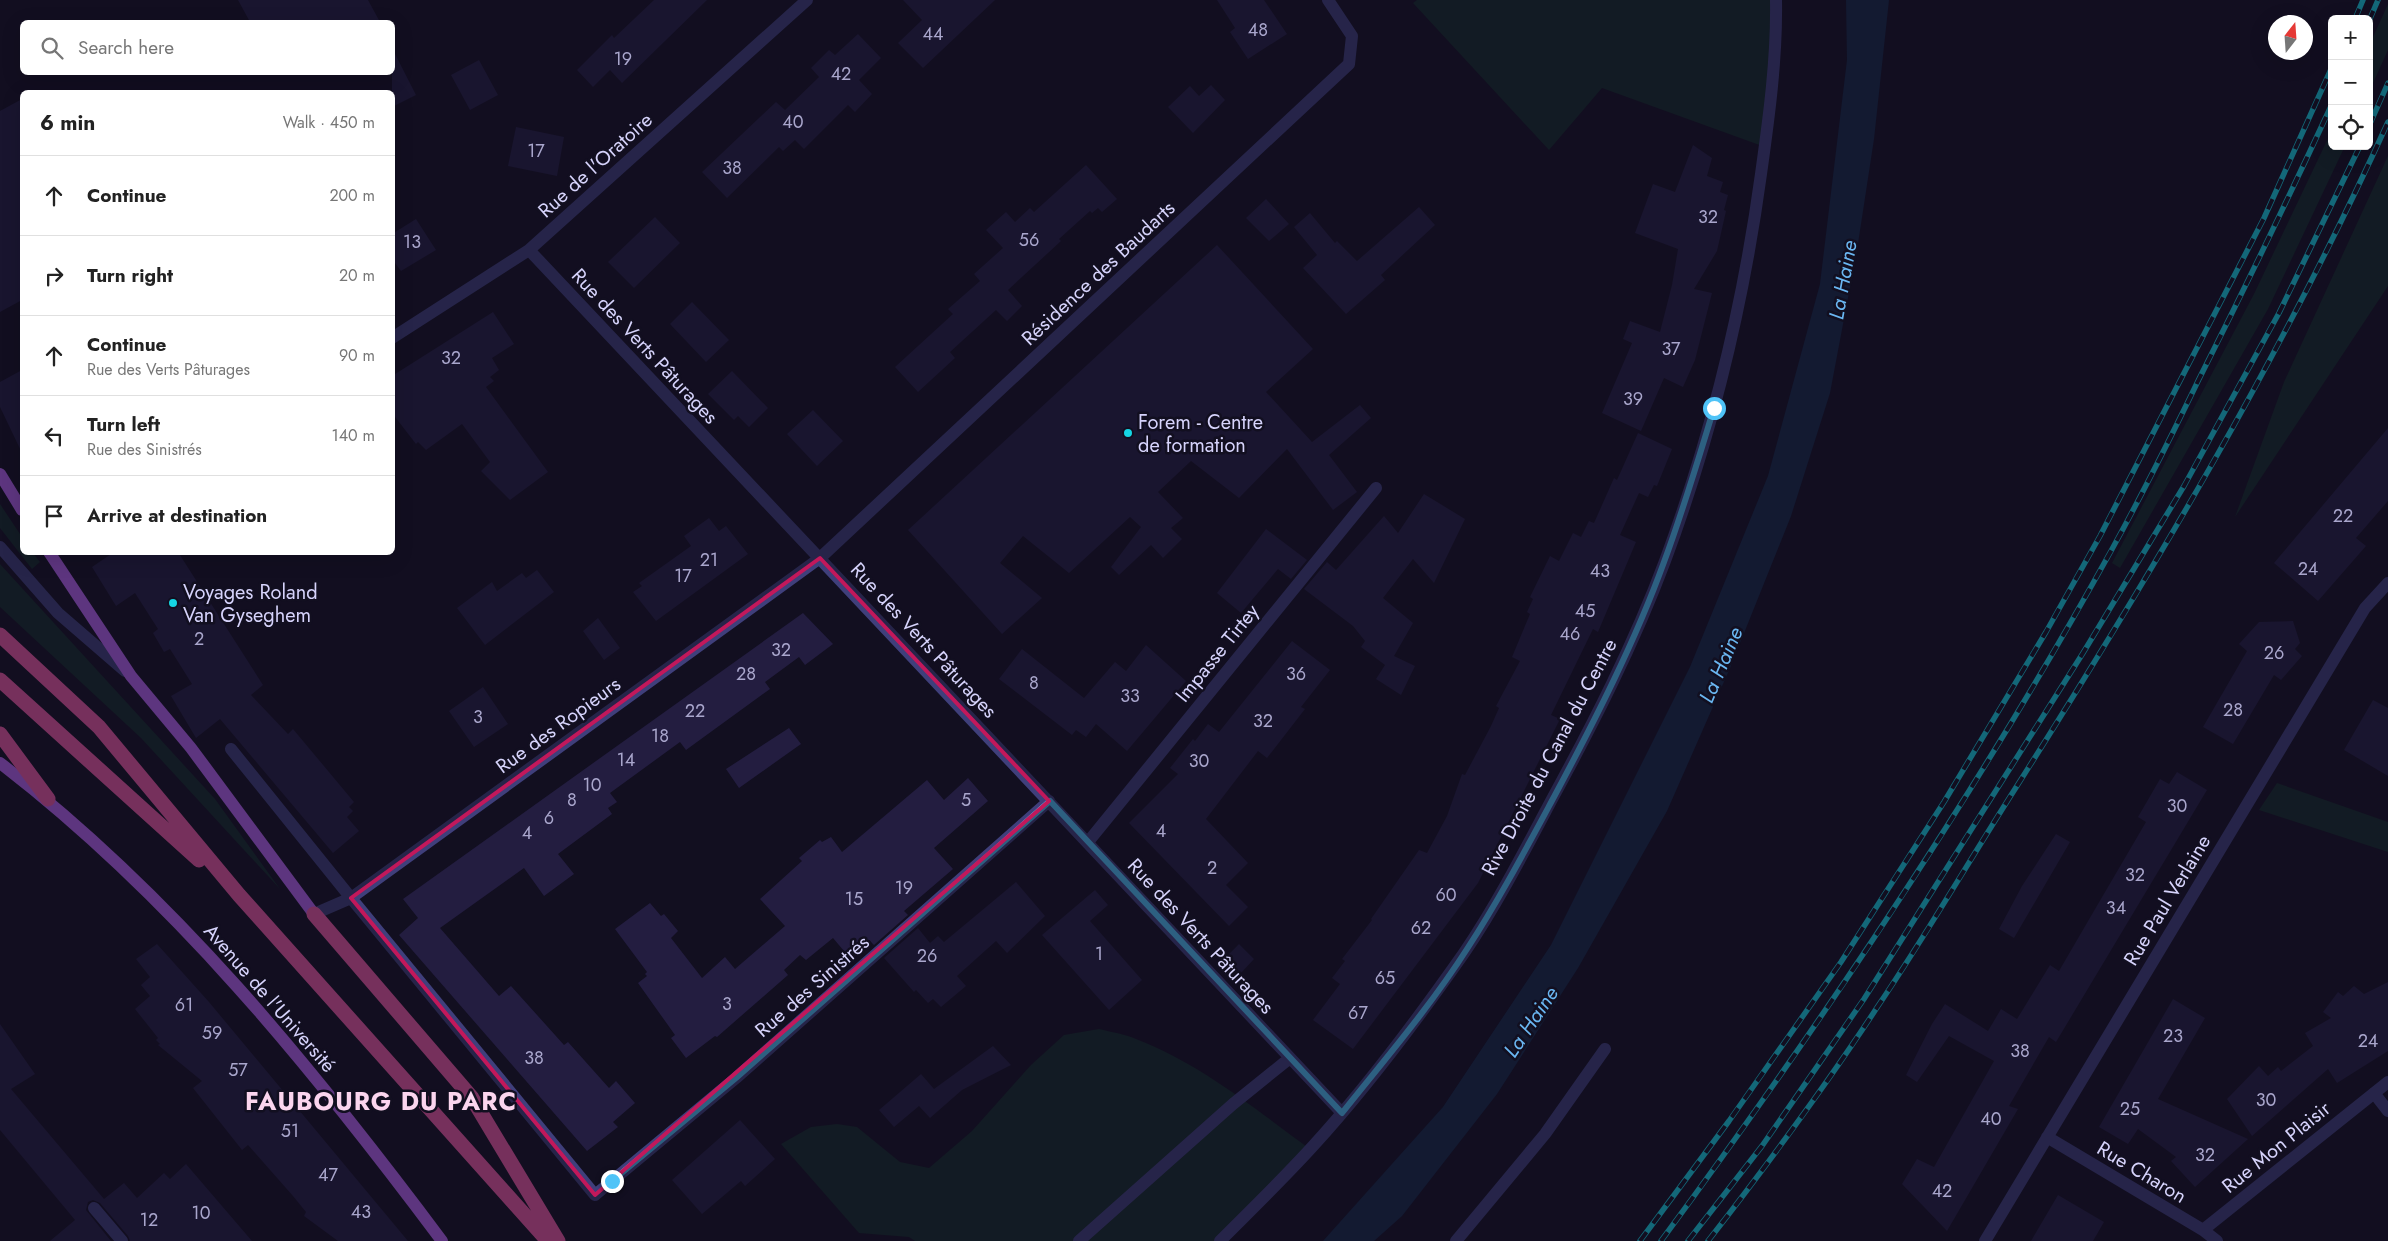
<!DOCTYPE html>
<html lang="en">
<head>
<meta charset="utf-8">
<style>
	body { margin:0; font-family:Jost,sans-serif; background:#f6f6f6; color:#222 }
	.controls { position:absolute; right:15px; top:15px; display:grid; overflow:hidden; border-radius:8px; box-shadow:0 5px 20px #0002 }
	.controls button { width:45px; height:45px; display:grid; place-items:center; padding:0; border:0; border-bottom:1px solid #e0e0e0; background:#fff; color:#222; font:25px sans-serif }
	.compass { position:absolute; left:2268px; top:15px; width:45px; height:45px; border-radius:50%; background:#fff; box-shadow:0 5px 20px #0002; rotate:17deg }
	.stop { position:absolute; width:15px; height:15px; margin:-11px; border:4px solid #4fc3f7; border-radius:50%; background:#fff }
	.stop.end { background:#4fc3f7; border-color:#fff; box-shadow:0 1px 5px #0008 }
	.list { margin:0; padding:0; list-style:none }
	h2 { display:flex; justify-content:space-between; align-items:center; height:65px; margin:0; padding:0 20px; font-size:21px }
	h2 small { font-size:16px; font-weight:400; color:#767676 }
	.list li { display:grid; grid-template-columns:32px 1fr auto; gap:15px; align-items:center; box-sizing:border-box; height:80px; padding:0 20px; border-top:1px solid #e0e0e0 }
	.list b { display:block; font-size:19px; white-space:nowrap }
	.list p { margin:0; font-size:16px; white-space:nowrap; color:#767676 }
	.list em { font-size:16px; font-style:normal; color:#767676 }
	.icon { flex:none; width:28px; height:28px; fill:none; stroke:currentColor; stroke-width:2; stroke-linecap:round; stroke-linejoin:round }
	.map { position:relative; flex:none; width:2388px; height:1241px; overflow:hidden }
	.search { position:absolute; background:#fff; box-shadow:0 5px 20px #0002; left:20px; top:20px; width:375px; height:55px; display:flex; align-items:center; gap:12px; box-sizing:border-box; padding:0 18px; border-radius:8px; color:#767676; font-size:19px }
	.panel { position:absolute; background:#fff; box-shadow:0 5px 20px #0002; left:20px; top:90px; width:375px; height:465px; border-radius:8px }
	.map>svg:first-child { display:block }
</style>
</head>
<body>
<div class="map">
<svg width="2388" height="1241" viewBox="0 0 2388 1241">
	<rect width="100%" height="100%" fill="#120f20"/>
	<!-- green -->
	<path fill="#132a28" d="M 1417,0 L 1776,0 L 1765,147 L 1602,88 L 1549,150 L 1413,3 Z
		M 2388,4 L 2388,50 L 2369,92 L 2369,46 Z
		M 2332,130 L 2332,146 L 2345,146 L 2268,309 L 2120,568 L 2112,563 L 2254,294 Z
		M 2388,156 L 2388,286 L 2235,517 L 2284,382 Z
		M 0,504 L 22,537 L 22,552 L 33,553 L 40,562 L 32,569 L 0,528 Z
		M 0,564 L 215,799 L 280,889 L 141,738 L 0,607 Z
		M 2277,783 L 2388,822 L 2388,852 L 2259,810 Z
		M 1099,1029 C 1111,1032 1125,1034 1136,1039 C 1201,1064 1255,1109 1310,1149 L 1220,1241 L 915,1241 L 909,1237 L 859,1233 L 781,1144 L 811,1127 L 837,1124 L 857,1127 L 900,1162 L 929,1168 L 972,1131 L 1031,1065 L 1064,1035 Z"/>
	<!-- water -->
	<path fill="#142846" d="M 1846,0 L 1889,0 L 1874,139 L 1857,250 L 1830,393 L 1791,516 L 1730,668 L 1667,811 L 1578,968 L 1497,1094 L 1402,1216 L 1374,1241 L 1323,1241 L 1443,1107 L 1551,945 L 1690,667 L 1768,476 L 1820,284 L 1847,60 Z"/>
	<!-- building -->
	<path fill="#231d40" d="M 238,0 L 368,0 L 380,22 L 250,22 Z
		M 654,0 L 707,0 L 622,83 L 610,70 L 593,87 L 577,70 L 612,35 L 614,38 Z
		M 903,0 L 995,0 L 923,68 L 898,43 L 922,20 Z
		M 1217,0 L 1264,0 L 1287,34 L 1248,59 L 1230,32 L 1235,28 Z
		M 858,34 L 881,58 L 859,80 L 872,94 L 855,112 L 848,105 L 804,149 L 795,140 L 783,151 L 779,147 L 727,198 L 702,172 L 776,102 L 785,110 L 819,77 L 811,68 L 829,50 L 835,55 Z
		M 392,48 L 416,95 L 392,107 Z
		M 479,60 L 498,95 L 470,110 L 451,75 Z
		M 1211,85 L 1225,100 L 1193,133 L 1168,107 L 1190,86 L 1199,96 Z
		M 22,99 L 22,300 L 0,312 L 0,111 Z
		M 516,127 L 564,137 L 557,176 L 508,166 Z
		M 1693,145 L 1712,158 L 1707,176 L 1723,182 L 1720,192 L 1728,195 L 1724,210 L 1726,211 L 1717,251 L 1694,289 L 1712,293 L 1695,360 L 1683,387 L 1664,378 L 1641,431 L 1602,413 L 1632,343 L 1623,339 L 1630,321 L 1660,332 L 1672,285 L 1678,249 L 1635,233 L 1653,184 L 1675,192 Z
		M 1086,165 L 1117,199 L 1102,212 L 1098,208 L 1092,213 L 1090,211 L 1059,239 L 1061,241 L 1008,290 L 1022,306 L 1007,321 L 996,310 L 950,352 L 955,358 L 918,392 L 895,367 L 953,314 L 948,309 L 980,281 L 974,274 L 1003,248 L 986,230 L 1006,212 L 1015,222 L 1030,208 L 1034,212 Z
		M 1266,199 L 1289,224 L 1269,241 L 1246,218 Z
		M 1419,207 L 1435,225 L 1381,275 L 1385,280 L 1346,314 L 1303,268 L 1317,255 L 1294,227 L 1310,213 L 1335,243 L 1337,241 L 1357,261 Z
		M 655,217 L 680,243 L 634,288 L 608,262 Z
		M 416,219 L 436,250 L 401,271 L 392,259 L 392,234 Z
		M 1217,245 L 1313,349 L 1266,392 L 1312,442 L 1360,405 L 1371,418 L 1329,455 L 1357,492 L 1333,510 L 1287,449 L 1239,498 L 1191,461 L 1158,492 L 1183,518 L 1171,528 L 1182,539 L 1163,558 L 1151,545 L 1119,575 L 1111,567 L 1141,527 L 1130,517 L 1069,573 L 1023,536 L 1000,563 L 1042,598 L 1002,634 L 908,530 Z
		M 692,302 L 729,340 L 706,362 L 670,324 Z
		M 493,312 L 514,344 L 492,358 L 499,370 L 490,377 L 494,381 L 486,387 L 548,472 L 510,500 L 481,471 L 490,462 L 462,424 L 426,450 L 418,442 L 416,444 L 392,413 L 392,376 Z
		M 22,370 L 22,453 L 0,407 L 0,382 Z
		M 732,371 L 768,408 L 749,427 L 738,416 L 734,420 L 708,394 Z
		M 813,410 L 843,441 L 817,466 L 787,434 Z
		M 2388,428 L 2388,501 L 2356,538 L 2366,546 L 2318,601 L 2274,563 Z
		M 1638,433 L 1672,449 L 1657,486 L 1654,485 L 1648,497 L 1639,493 L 1620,535 L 1636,542 L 1598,632 L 1593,629 L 1551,715 L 1560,719 L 1478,883 L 1353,1049 L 1313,1020 L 1340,984 L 1332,978 L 1345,961 L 1342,959 L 1372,920 L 1371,919 L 1419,850 L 1427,853 L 1447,816 L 1462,774 L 1465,775 L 1491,726 L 1499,708 L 1496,706 L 1520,661 L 1512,657 L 1530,614 L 1527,612 L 1533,599 L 1530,597 L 1550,556 L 1559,561 L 1573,533 L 1581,537 L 1589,521 L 1594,523 L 1614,478 L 1617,480 Z
		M 1424,494 L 1465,519 L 1434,583 L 1413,559 L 1383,598 L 1413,623 L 1394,656 L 1415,666 L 1401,695 L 1376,679 L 1385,665 L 1361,647 L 1365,641 L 1353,626 L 1304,589 L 1327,562 L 1336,570 L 1384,516 L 1398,533 Z
		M 709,518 L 719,531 L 726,526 L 748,554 L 656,621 L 633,592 L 642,586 L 639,583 L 691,546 L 684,536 Z
		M 1266,529 L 1307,560 L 1291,579 L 1278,569 L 1241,613 L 1217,593 Z
		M 114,552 L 178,552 L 263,685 L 251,695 L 288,734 L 293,729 L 354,802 L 349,807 L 353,811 L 347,817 L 359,831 L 333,853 L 220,719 L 196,738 L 171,696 L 192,684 L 170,649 L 164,652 L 153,633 L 158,629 L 135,593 L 116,606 L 92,567 Z
		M 537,570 L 554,592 L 485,645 L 457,608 L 492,582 L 497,591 L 522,573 L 526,578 Z
		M 803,613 L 833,644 L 805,665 L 799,657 L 765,682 L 770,689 L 686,750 L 680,742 L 610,793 L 617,802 L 608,808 L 612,814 L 558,854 L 574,874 L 544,896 L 524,868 L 440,928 L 499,996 L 511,986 L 564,1045 L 568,1042 L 609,1088 L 616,1081 L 635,1103 L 613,1122 L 618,1127 L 587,1151 L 399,935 L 418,918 L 403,899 Z
		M 598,618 L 620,648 L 604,660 L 583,631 Z
		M 2293,621 L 2300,643 L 2295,649 L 2302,656 L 2281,680 L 2274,675 L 2233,744 L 2203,727 L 2247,651 L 2239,644 L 2259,622 Z
		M 1292,641 L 1330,670 L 1301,707 L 1305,709 L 1267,758 L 1258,751 L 1206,819 L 1248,863 L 1226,885 L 1248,907 L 1229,926 L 1129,823 L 1178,774 L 1170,768 L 1193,739 L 1195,741 L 1208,724 L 1219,732 Z
		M 1146,645 L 1186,681 L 1127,751 L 1096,724 L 1086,737 L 1076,730 L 1072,735 L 999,679 L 1022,649 L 1084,698 L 1115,662 L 1126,671 Z
		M 483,687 L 508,724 L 474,747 L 449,711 Z
		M 2373,700 L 2388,708 L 2388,776 L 2344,750 Z
		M 789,728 L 801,744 L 739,788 L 726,769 Z
		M 2177,772 L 2207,790 L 2056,1042 L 2049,1037 L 2009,1106 L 2018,1109 L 1947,1231 L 1902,1184 L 1917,1159 L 1934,1167 L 1994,1061 L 1949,1036 L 1917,1082 L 1906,1075 L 1932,1024 L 1945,1004 L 1988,1031 L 2001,1009 L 2017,1019 L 2050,965 L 2059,971 L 2091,916 L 2146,822 L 2138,817 L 2160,779 L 2169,784 Z
		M 968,778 L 988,801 L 934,848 L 953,869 L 904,911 L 908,915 L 874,945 L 869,940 L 849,957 L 833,938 L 806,960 L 800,955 L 784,970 L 788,975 L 717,1037 L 715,1036 L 686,1058 L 671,1038 L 675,1035 L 638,983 L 647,976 L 645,974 L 647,972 L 615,929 L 650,903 L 661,916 L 664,914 L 678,931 L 671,938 L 702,978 L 725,957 L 735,969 L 785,926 L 760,899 L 802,861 L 799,858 L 820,840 L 822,842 L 831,837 L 842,852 L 927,780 L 944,800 Z
		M 2056,834 L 2070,842 L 2014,938 L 1999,929 L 2022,886 Z
		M 1016,882 L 1045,916 L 1007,953 L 996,941 L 957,976 L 966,986 L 941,1007 L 933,999 L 928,1003 L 916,990 L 914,992 L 884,958 L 918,928 L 930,943 L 938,936 L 944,942 Z
		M 1095,890 L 1108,905 L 1090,921 L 1142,980 L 1109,1010 L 1042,935 Z
		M 157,944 L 209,1002 L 408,1241 L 338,1241 L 304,1216 L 306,1212 L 293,1196 L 248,1145 L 242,1150 L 193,1088 L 202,1081 L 158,1045 L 160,1044 L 156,1040 L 158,1038 L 135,1009 L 150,996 L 141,985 L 150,977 L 136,959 Z
		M 1239,944 L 1254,959 L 1240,974 L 1224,959 Z
		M 2388,982 L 2388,1051 L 2337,1083 L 2328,1069 L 2252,1136 L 2227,1099 L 2259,1066 L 2268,1076 L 2278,1067 L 2281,1071 L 2313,1046 L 2305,1033 L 2331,1018 L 2323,1012 L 2338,992 L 2343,996 L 2354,986 L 2364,994 Z
		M 2173,999 L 2205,1018 L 2158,1099 L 2248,1139 L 2195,1187 L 2171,1161 L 2176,1157 L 2138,1129 L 2128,1144 L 2099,1127 Z
		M 0,1024 L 35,1074 L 11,1089 L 104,1199 L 124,1183 L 137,1198 L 164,1173 L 170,1179 L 186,1164 L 252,1241 L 130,1241 L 128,1236 L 100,1203 L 93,1200 L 88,1202 L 86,1210 L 111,1241 L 50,1241 L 75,1220 L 0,1130 Z
		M 993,1046 L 1011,1065 L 962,1090 L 930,1118 L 919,1106 L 894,1127 L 879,1110 L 921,1074 L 934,1089 Z
		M 740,1120 L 775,1159 L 745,1186 L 741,1181 L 702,1214 L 672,1180 Z
		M 2058,1195 L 2104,1222 L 2093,1241 L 2031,1241 Z"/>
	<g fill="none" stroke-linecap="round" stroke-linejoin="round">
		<!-- minor -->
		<path stroke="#3f3f7b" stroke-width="12" d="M 529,250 L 1342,1113
			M 392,338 L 529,250 L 807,0
			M 0,547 L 58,613 L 125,671
			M 231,749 L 351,898 L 595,1195 L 736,1078 L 1049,801
			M 1088,842 L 1376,488
			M 314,914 L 351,898 L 820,558 L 1349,64 L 1352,36 L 1328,0
			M 2374,1093 L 2388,1111
			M 2047,1137 L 2203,1230 L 2217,1241
			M 94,1208 L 122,1241
			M 2203,1230 L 2388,1082
			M 1079,1241 L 1233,1104 L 1290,1058
			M 1220,1241 C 1251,1210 1283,1179 1313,1146 C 1368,1086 1417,1020 1464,953 C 1496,906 1524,852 1551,801 C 1593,724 1634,644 1665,561 C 1711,437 1743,306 1761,174 C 1769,117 1777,58 1776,0
			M 1456,1241 L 1545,1134 L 1605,1049
			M 1985,1241 L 2365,608 L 2388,583"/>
		<!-- major -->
		<path stroke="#b864f1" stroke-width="12" d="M 0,474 L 22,510
			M 49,552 L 131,676 L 191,748 L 314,914
			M 0,763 C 173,896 312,1067 442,1241"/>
		<!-- highway -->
		<path stroke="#f059a5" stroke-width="15" d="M 0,635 L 99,727 L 239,895 L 548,1241
			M 0,680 L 199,860
			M 0,734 L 48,799
			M 314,914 L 472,1098 L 558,1241"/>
		<!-- rail casing -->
		<g stroke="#15d5e4" stroke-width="5.5">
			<path id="rail" d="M 2355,19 L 2363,0
				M 2369,21 L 2378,0
				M 2369,126 L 2388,83
				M 1640,1241 L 1729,1121 L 1841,962 L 1944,802 L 2046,632 L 2100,536 L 2264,218 L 2332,67
				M 1661,1241 C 1824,1020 1978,791 2111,551 C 2142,495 2171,437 2199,379 C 2245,288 2289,197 2332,104
				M 1688,1241 L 1762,1146 L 1864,999 L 2083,653 L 2184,486 L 2279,313 L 2360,146
				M 1708,1241 C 1767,1165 1825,1087 1878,1006 C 1926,935 1969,861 2015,789 C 2152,573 2283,354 2388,122"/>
		</g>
		<!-- rail -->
		<use href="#rail" stroke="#120f20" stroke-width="4" stroke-dasharray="11" stroke-linecap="butt"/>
	</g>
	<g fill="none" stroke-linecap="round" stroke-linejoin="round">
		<!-- route -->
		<path stroke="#4fc3f7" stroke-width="6" d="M 612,1181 L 736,1078 L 1050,801 L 1342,1113 C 1385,1059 1430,1007 1467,949 C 1499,900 1527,847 1555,795 C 1595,720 1635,642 1664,562 C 1683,511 1698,460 1714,408"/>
	</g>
	<!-- marked area -->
	<path d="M0 0H2388V1241H0ZM 820,558 L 1049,801 L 595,1195 L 351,898 Z" fill="#120f20" fill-opacity=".55" fill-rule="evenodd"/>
	<path fill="none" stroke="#c2185b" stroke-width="4" stroke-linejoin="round" d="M 820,558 L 1049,801 L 595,1195 L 351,898 Z"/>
	<!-- markers -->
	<g fill="#15d5e4" stroke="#120f20" stroke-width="2">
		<circle cx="1128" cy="433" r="5"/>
		<circle cx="173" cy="603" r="5"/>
	</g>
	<g text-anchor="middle" stroke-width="5" stroke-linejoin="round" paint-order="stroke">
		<!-- number labels -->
		<g font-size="18" fill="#a9a6cc">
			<text x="1258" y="36">48</text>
			<text x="933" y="40">44</text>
			<text x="623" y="65">19</text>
			<text x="841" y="80">42</text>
			<text x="793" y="128">40</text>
			<text x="536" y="157">17</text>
			<text x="732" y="174">38</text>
			<text x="1708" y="223">32</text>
			<text x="1029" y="246">56</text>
			<text x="412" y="248">13</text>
			<text x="1671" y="355">37</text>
			<text x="451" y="364">32</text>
			<text x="1633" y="405">39</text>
			<text x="2343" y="522">22</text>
			<text x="709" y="566">21</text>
			<text x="2308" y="575">24</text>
			<text x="1600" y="577">43</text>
			<text x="683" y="582">17</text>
			<text x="1585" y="617">45</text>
			<text x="1570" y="640">46</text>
			<text x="199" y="645">2</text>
			<text x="781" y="656">32</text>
			<text x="2274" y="659">26</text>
			<text x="746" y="680">28</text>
			<text x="1296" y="680">36</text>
			<text x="1034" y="689">8</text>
			<text x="1130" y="702">33</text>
			<text x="2233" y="716">28</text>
			<text x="695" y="717">22</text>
			<text x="478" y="723">3</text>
			<text x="1263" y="727">32</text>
			<text x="660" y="742">18</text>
			<text x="626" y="766">14</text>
			<text x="1199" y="767">30</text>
			<text x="592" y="791">10</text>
			<text x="572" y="806">8</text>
			<text x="966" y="806">5</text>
			<text x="2177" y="812">30</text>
			<text x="549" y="824">6</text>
			<text x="1161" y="837">4</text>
			<text x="527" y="839">4</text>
			<text x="1212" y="874">2</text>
			<text x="2135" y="881">32</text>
			<text x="904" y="894">19</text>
			<text x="1446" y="901">60</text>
			<text x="854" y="905">15</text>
			<text x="2116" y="914">34</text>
			<text x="1421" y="934">62</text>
			<text x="1099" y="960">1</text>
			<text x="927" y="962">26</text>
			<text x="1385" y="984">65</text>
			<text x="727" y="1010">3</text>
			<text x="184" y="1011">61</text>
			<text x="1358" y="1019">67</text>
			<text x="212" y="1039">59</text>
			<text x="2173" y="1042">23</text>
			<text x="2368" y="1047">24</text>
			<text x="2020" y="1057">38</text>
			<text x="534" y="1064">38</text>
			<text x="238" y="1076">57</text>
			<text x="2266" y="1106">30</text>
			<text x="2130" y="1115">25</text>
			<text x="1991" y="1125">40</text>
			<text x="290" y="1137">51</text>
			<text x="2205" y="1161">32</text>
			<text x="328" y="1181">47</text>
			<text x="1942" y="1197">42</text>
			<text x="361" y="1218">43</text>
			<text x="201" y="1219">10</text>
			<text x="149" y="1226">12</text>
		</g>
		<!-- street labels -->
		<g font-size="20" fill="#d6d3fb" stroke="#120f20">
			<text transform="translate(595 165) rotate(-42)" y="7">Rue de l'Oratoire</text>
			<text transform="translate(1098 273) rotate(-43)" y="7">Résidence des Baudarts</text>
			<text transform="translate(645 346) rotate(47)" y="7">Rue des Verts Pâturages</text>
			<text transform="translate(924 640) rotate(47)" y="7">Rue des Verts Pâturages</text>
			<text transform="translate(1217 653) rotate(-51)" y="7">Impasse Tirtey</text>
			<text transform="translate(558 725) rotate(-36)" y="7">Rue des Ropieurs</text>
			<text transform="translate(1549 757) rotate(-62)" y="7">Rive Droite du Canal du Centre</text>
			<text transform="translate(2167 900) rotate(-59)" y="7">Rue Paul Verlaine</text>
			<text transform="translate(1201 936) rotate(47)" y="7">Rue des Verts Pâturages</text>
			<text transform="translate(812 986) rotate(-41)" y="7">Rue des Sinistrés</text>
			<text transform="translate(270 998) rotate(49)" y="7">Avenue de l'Université</text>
			<text transform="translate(2276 1147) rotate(-39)" y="7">Rue Mon Plaisir</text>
			<text transform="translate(2142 1172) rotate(31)" y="7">Rue Charon</text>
		</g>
		<!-- poi labels -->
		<g font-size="20" fill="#d6d3fb" stroke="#120f20" text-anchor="start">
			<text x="1138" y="429">Forem - Centre<tspan x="1138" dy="23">de formation</tspan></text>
			<text x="183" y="599">Voyages Roland<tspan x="183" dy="23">Van Gyseghem</tspan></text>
		</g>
		<!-- water labels -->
		<g font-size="21" font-style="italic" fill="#6ab6f1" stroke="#120f20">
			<text transform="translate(1843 280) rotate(-80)" y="7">La Haine</text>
			<text transform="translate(1721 665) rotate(-67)" y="7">La Haine</text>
			<text transform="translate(1531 1022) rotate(-56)" y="7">La Haine</text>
		</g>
		<!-- district labels -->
		<g font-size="25" font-weight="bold" letter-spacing="1" fill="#fbd5ee" stroke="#120f20">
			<text x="381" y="1110">FAUBOURG DU PARC</text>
		</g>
	</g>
</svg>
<div class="controls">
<button>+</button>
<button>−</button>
<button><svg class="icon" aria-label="locate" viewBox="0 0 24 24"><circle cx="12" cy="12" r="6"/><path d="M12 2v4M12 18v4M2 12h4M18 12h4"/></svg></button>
</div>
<svg class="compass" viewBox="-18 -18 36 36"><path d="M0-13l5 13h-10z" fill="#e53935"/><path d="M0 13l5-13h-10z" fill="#767676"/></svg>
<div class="stop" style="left:1714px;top:408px"></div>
<div class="stop end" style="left:612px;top:1181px"></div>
<div class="search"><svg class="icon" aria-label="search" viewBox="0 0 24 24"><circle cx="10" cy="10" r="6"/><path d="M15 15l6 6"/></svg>Search here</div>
<section class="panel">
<h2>6 min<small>Walk · 450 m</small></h2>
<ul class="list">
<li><svg class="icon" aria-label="ahead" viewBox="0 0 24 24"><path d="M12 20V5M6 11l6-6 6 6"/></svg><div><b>Continue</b></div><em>200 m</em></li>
<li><svg class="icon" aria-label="right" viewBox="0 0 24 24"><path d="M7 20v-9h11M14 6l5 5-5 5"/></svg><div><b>Turn right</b></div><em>20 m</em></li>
<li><svg class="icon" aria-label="ahead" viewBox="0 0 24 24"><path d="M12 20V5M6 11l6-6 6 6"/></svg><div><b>Continue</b><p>Rue des Verts Pâturages</p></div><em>90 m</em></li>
<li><svg class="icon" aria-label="left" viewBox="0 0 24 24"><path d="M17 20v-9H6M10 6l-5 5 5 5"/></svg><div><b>Turn left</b><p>Rue des Sinistrés</p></div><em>140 m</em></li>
<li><svg class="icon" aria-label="arrive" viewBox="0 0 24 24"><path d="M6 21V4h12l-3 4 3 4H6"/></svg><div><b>Arrive at destination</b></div></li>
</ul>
</section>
</div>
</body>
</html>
